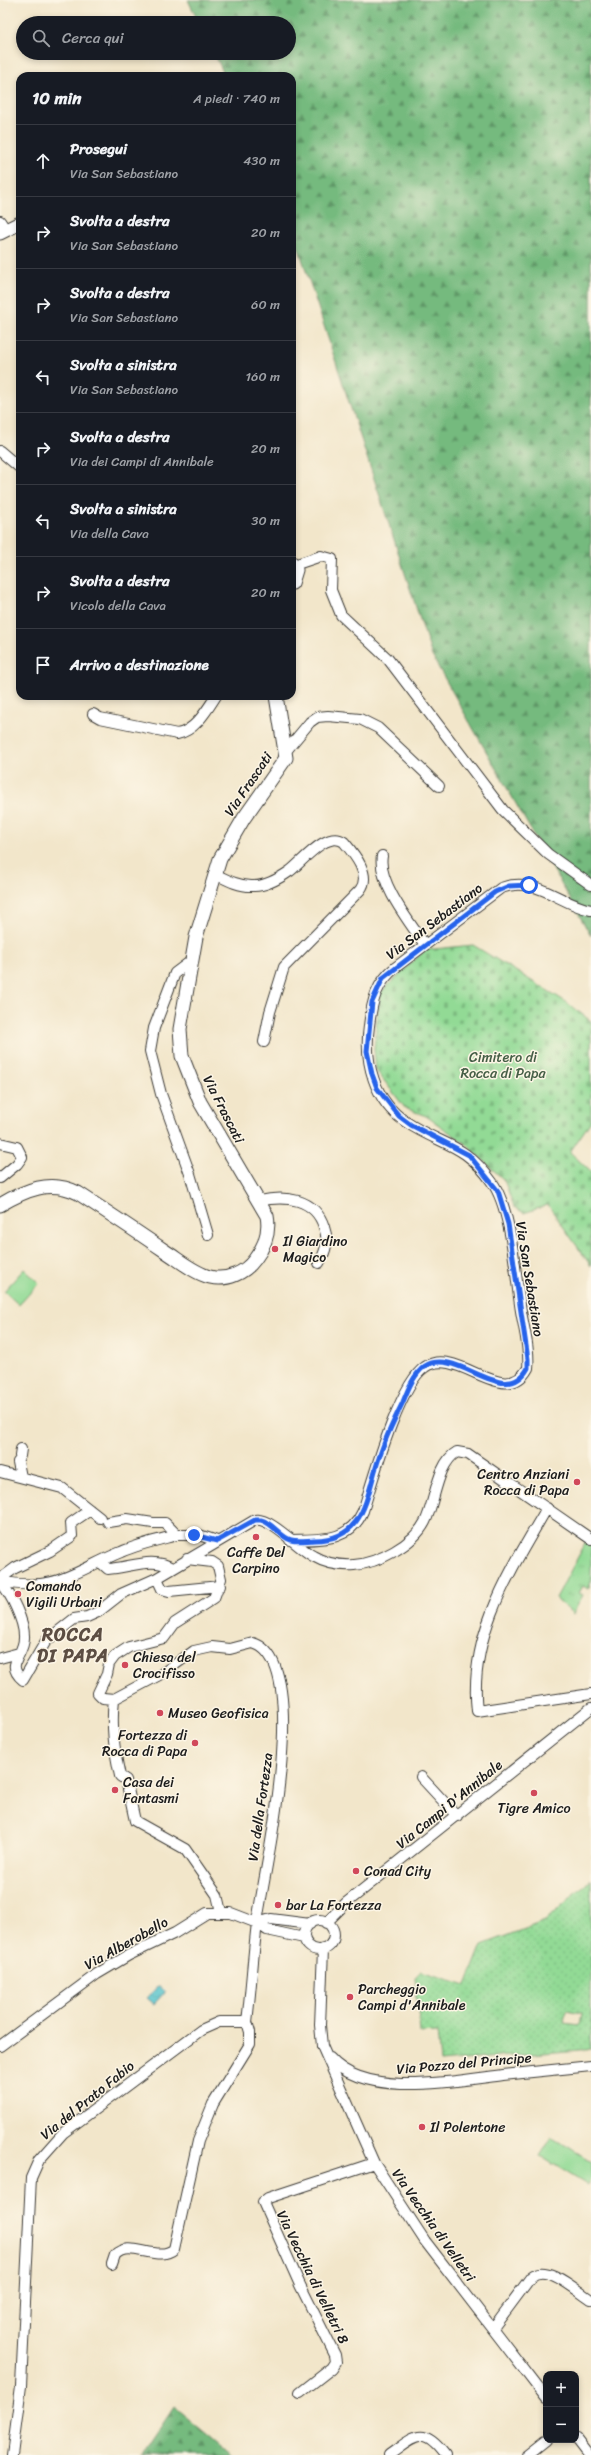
<!DOCTYPE html>
<html lang="it">
<head>
<meta charset="utf-8">
<style>
	body { margin:0; font-family:Sriracha,sans-serif; background:#20242c; color:#f1f3f6 }
	.controls { position:absolute; right:12px; bottom:12px; display:grid; overflow:hidden; border-radius:8px; box-shadow:0 2px 6px #0003 }
	.controls button { width:36px; height:36px; display:grid; place-items:center; padding:0; border:0; border-bottom:1px solid #363941; background:#171b24; color:#f1f3f6; font:20px sans-serif }
	.stop { position:absolute; width:12px; height:12px; margin:-9px; border:3px solid #2563eb; border-radius:50%; background:#fff }
	.stop.end { background:#2563eb; border-color:#fff; box-shadow:0 1px 4px #0008 }
	.list { margin:0; padding:0; list-style:none }
	h2 { display:flex; justify-content:space-between; align-items:center; height:52px; margin:0; padding:0 16px; font-size:17px }
	h2 small { font-size:13px; font-weight:400; color:#9ea1a6 }
	.list li { display:grid; grid-template-columns:26px 1fr auto; gap:12px; align-items:center; box-sizing:border-box; height:72px; padding:0 16px; border-top:1px solid #363941 }
	.list b { display:block; font-size:15px; white-space:nowrap }
	.list p { margin:0; font-size:13px; white-space:nowrap; color:#9ea1a6 }
	.list em { font-size:13px; font-style:normal; color:#9ea1a6 }
	.icon { flex:none; width:22px; height:22px; fill:none; stroke:currentColor; stroke-width:2; stroke-linecap:round; stroke-linejoin:round }
	.map { position:relative; flex:none; width:591px; height:2455px; overflow:hidden }
	.search { position:absolute; background:#171b24; box-shadow:0 2px 6px #0003; left:16px; top:16px; width:280px; height:44px; display:flex; align-items:center; gap:10px; box-sizing:border-box; padding:0 14px; border-radius:22px; color:#9ea1a6; font-size:15px }
	.panel { position:absolute; background:#171b24; box-shadow:0 2px 6px #0003; left:16px; top:72px; width:280px; height:628px; border-radius:12px }
	.map>svg:first-child { display:block }
</style>
</head>
<body>
<div class="map">
<svg width="591" height="2455" viewBox="0 0 591 2455">
	<defs>
		<pattern id="grass-tufts" width="24" height="20" patternUnits="userSpaceOnUse"><rect width="24" height="20" fill="#92da95"/><path d="M3 7l-1-3M5 7V3M7 7l1-3M15 17l-1-3M17 17v-4M19 17l1-3" fill="none" stroke="#7dba80"/></pattern>
		<pattern id="forest-firs" width="22" height="20" patternUnits="userSpaceOnUse"><rect width="22" height="20" fill="#75ba7e"/><path d="M5 1l3.5 6h-7zM16 11l3.5 6h-7z" fill="#5f9666"/></pattern>
		<pattern id="cemetery-stones" width="16" height="16" patternUnits="userSpaceOnUse"><rect width="16" height="16" fill="#92da95"/><path d="M2 7V4a2 2 0 0 1 4 0v3zM10 15v-3a2 2 0 0 1 4 0v3z" fill="#7dba80"/></pattern>
		<pattern id="park-dots" width="8" height="8" patternUnits="userSpaceOnUse"><rect width="8" height="8" fill="#92da95"/><path d="M2 2h.1M6 6h.1" fill="none" stroke="#7dba80" stroke-width="1.8" stroke-linecap="round"/></pattern>
		<pattern id="water-waves" width="16" height="10" patternUnits="userSpaceOnUse"><rect width="16" height="10" fill="#57c4cd"/><path d="M0 5q4-4 8 0t8 0" fill="none" stroke="#4ba8af"/></pattern>
	</defs>
	<rect width="100%" height="100%" fill="#fcf5e5"/>
	<filter id="ink" filterUnits="userSpaceOnUse"><feTurbulence type="fractalNoise" baseFrequency=".025" numOctaves="2"/><feDisplacementMap in="SourceGraphic" scale="8" xChannelSelector="R" yChannelSelector="G"/><feConvolveMatrix kernelMatrix="1 2 1 2 8 2 1 2 1" color-interpolation-filters="sRGB"/></filter>
	<filter id="wash" filterUnits="userSpaceOnUse"><feTurbulence type="fractalNoise" baseFrequency=".012" numOctaves="4" result="noise"/><feDisplacementMap in="SourceGraphic" scale="16" xChannelSelector="R" yChannelSelector="G"/><feGaussianBlur stdDeviation="0.9" result="paint"/><feColorMatrix in="noise" values="0 0 0 0 0 0 0 0 0 0 0 0 0 0 0 0 0 1.4 0 .05"/><feComposite in="paint" operator="in"/></filter>
	<g filter="url(#wash)">
		<rect width="100%" height="100%" fill="#f2e6ca"/>
		<!-- grass -->
		<path fill="url(#grass-tufts)" stroke="#577b58" d="M 586,1542 L 591,1546 L 591,1582 L 588,1589 L 583,1586 L 579,1593 L 583,1595 L 573,1614 L 556,1598 Z"/>
		<!-- forest -->
		<path fill="url(#forest-firs)" stroke="#486b4d" d="M 188,0 L 591,0 L 591,936 L 432,656 L 292,228 L 292,76 L 225,76 L 214,53 L 289,53 L 289,23 L 199,23 Z
			M 174,2407 L 232,2455 L 142,2455 Z"/>
		<!-- cemetery -->
		<path fill="url(#cemetery-stones)" stroke="#577b58" d="M 473,945 L 563,1000 L 591,1021 L 591,1121 L 570,1152 L 591,1172 L 591,1266 L 548,1205 L 524,1213 L 514,1207 L 504,1180 L 465,1143 L 426,1116 L 405,1108 L 376,1070 L 374,1049 L 380,993 L 425,950 Z"/>
		<!-- park -->
		<path fill="url(#park-dots)" stroke="#577b58" fill-rule="evenodd" d="M 591,1879 L 591,2049 L 440,2062 L 437,2032 L 420,2033 L 415,1977 L 421,1971 L 466,1985 L 482,1945 L 545,1921 ZM 566,2010 L 582,2013 L 580,2025 L 564,2023 Z"/>
		<!-- pitch -->
		<path fill="#92da95" stroke="#577b58" d="M 24,1269 L 39,1283 L 19,1305 L 4,1291 Z
			M 552,2137 L 591,2161 L 591,2178 L 587,2185 L 540,2156 Z"/>
		<!-- water -->
		<path fill="url(#water-waves)" stroke="#3a7074" d="M 158,1986 L 165,1992 L 154,2004 L 147,1998 Z"/>
	</g>
	<g filter="url(#ink)">
		<g fill="none" stroke-linecap="round" stroke-linejoin="round">
			<!-- minor casing -->
			<g stroke="#3c3a36" stroke-width="12">
				<path id="minor" d="M 0,221 L 6,230
					M 0,451 L 20,468
					M 294,565 L 321,556 L 332,559 L 331,590 L 341,615 L 388,659 L 503,810 L 548,854 L 591,885
					M 93,714 L 100,718 L 177,734 C 195,731 207,710 216,696
					M 286,751 L 310,722 L 317,717 L 328,716 L 360,719 L 378,728 L 439,786
					M 382,856 C 377,882 411,924 425,945
					M 215,874 C 227,880 240,887 254,886 C 266,886 280,878 290,871 C 303,861 327,830 344,842 C 354,854 372,875 360,890 L 284,967 L 270,1012 L 264,1042
					M 191,961 L 175,973 L 154,1028 L 150,1051 L 161,1094 L 190,1174 L 208,1235
					M 0,1143 L 17,1147 L 22,1157 L 17,1164 L 0,1178
					M 259,1201 C 285,1195 315,1198 324,1227 C 329,1241 326,1251 319,1263
					M 20,1456 L 21,1449
					M 18,1462 L 21,1477
					M 0,1472 L 62,1488 L 100,1518
					M 547,1508 C 511,1570 468,1635 477,1711 L 591,1694
					M 108,1522 L 127,1519 L 153,1523 L 165,1523 L 177,1535 L 199,1535 L 217,1541
					M 290,1540 C 320,1539 349,1543 363,1511 C 373,1479 399,1384 425,1367 C 457,1345 505,1410 528,1368 C 530,1350 524,1329 521,1311 C 515,1275 512,1210 492,1182 C 464,1142 442,1146 406,1122 C 374,1101 364,1061 369,1026 C 372,1001 376,983 396,967 L 501,888 C 536,875 559,904 591,910
					M 187,1559 L 212,1562 L 218,1566 L 221,1579 L 214,1598 L 175,1623 L 164,1638 L 129,1647 L 115,1656 L 109,1664 L 107,1674 L 98,1693 L 103,1698 L 114,1699 C 111,1726 114,1749 120,1776 L 126,1780 L 135,1821 L 185,1849 L 217,1895 L 221,1912
					M 100,1562 L 108,1569 C 129,1568 153,1556 172,1568
					M 157,1578 L 162,1589 L 169,1591 L 220,1586
					M 0,1579 L 15,1568 L 50,1551 L 72,1536 L 71,1523 L 90,1510
					M 0,1581 C 57,1593 72,1572 121,1552 C 139,1544 158,1540 177,1535
					M 0,1582 C 11,1593 25,1623 24,1638 C 24,1656 4,1664 23,1680 L 46,1641 L 74,1619 L 87,1617 L 98,1612 L 121,1594 L 157,1578 L 255,1520 C 270,1517 298,1548 313,1556 C 325,1563 340,1566 354,1565 C 378,1563 413,1545 425,1522 C 435,1503 437,1463 457,1452 L 468,1454 L 591,1539
					M 0,1658 L 19,1653
					M 421,1777 L 457,1816
					M304 1935a15 15 0 1 1 30 0a15 15 0 1 1-30 0Z
					M 257,1923 L 271,1919 L 310,1924
					M 326,1923 L 346,1903 L 591,1708
					M 323,1949 L 320,2025 L 322,2046 L 374,2163 L 425,2241 L 546,2398
					M 0,2046 L 97,1974 L 129,1955 L 175,1933 L 207,1913 L 231,1913 L 257,1923 L 267,1930 L 304,1938
					M 330,2058 C 365,2099 455,2081 503,2075 C 532,2072 562,2069 591,2066
					M 112,2264 L 115,2255 C 129,2239 158,2263 174,2249 L 198,2141 L 213,2104 L 250,2044 L 250,2032 L 247,2022 C 251,1989 253,1956 257,1923 C 263,1875 315,1661 253,1643 L 230,1649 L 212,1647 L 194,1651 L 163,1673 L 114,1699
					M 493,2328 L 531,2277 C 546,2262 577,2291 591,2300
					M 300,2393 L 332,2368 L 336,2362 L 335,2355 L 300,2285 L 263,2202 L 268,2198 L 374,2163
					M 576,2438 L 589,2455
					M 12,2455 L 21,2386 L 31,2178 L 39,2160 L 63,2133 L 201,2030 L 219,2022 L 247,2022
					M 389,2455 C 415,2437 422,2425 445,2455
					M 527,2455 L 546,2440"/>
			</g>
			<!-- major casing -->
			<g stroke="#3c3a36" stroke-width="15">
				<path id="major" d="M 0,233 L 20,223
					M 292,563 L 296,570 L 292,583
					M 0,1205 C 25,1190 50,1179 78,1193 C 107,1212 136,1231 165,1251 C 178,1259 194,1273 210,1277 C 227,1281 245,1273 255,1259 C 265,1246 270,1232 267,1216 L 200,1102 L 182,1056 L 180,1029 L 196,937 L 220,859 L 244,818 L 286,758 L 276,696"/>
			</g>
			<!-- minor -->
			<use href="#minor" stroke="#fff" stroke-width="10"/>
			<!-- major -->
			<use href="#major" stroke="#fff" stroke-width="13"/>
		</g>
	</g>
	<g fill="none" stroke-linecap="round" stroke-linejoin="round" filter="url(#ink)">
		<!-- route -->
		<path stroke="#2563eb" stroke-width="5" d="M 194,1535 L 217,1541 L 255,1520 L 261,1520 C 273,1523 280,1537 291,1540 C 298,1542 308,1540 315,1540 C 366,1540 366,1495 379,1458 C 385,1438 394,1420 403,1402 C 408,1389 414,1374 425,1366 C 457,1346 505,1410 528,1368 L 528,1359 L 508,1224 L 498,1191 L 469,1155 L 411,1125 L 399,1116 L 377,1088 L 372,1074 L 367,1051 L 372,1002 L 383,978 L 495,892 L 509,886 L 529,885"/>
	</g>
	<!-- markers -->
	<g fill="#d1495b" stroke="#fcf5e5" stroke-width="1.5">
		<circle cx="275" cy="1249" r="4"/>
		<circle cx="577" cy="1482" r="4"/>
		<circle cx="256" cy="1537" r="4"/>
		<circle cx="18" cy="1594" r="4"/>
		<circle cx="125" cy="1665" r="4"/>
		<circle cx="160" cy="1713" r="4"/>
		<circle cx="195" cy="1743" r="4"/>
		<circle cx="115" cy="1790" r="4"/>
		<circle cx="534" cy="1793" r="4"/>
		<circle cx="356" cy="1871" r="4"/>
		<circle cx="278" cy="1905" r="4"/>
		<circle cx="350" cy="1997" r="4"/>
		<circle cx="422" cy="2127" r="4"/>
	</g>
	<g text-anchor="middle" stroke-width="3" stroke-linejoin="round" paint-order="stroke">
		<!-- street labels -->
		<g font-size="14" fill="#1c1c1c" stroke="#fcf5e5">
			<text transform="translate(248 784) rotate(-56)" y="5">Via Frascati</text>
			<text transform="translate(434 921) rotate(-37)" y="5">Via San Sebastiano</text>
			<text transform="translate(224 1109) rotate(63)" y="5">Via Frascati</text>
			<text transform="translate(530 1279) rotate(81)" y="5">Via San Sebastiano</text>
			<text transform="translate(449 1804) rotate(-39)" y="5">Via Campi D'Annibale</text>
			<text transform="translate(260 1807) rotate(-82)" y="5">Via della Fortezza</text>
			<text transform="translate(126 1943) rotate(-29)" y="5">Via Alberobello</text>
			<text transform="translate(464 2063) rotate(-5)" y="5">Via Pozzo del Principe</text>
			<text transform="translate(87 2100) rotate(-39)" y="5">Via del Prato Fabio</text>
			<text transform="translate(434 2225) rotate(55)" y="5">Via Vecchia di Velletri</text>
			<text transform="translate(313 2277) rotate(64)" y="5">Via Vecchia di Velletri 8</text>
		</g>
		<!-- park labels -->
		<g font-size="14" fill="#455e46" stroke="#fcf5e5">
			<text x="503" y="1062">Cimitero di<tspan x="503" dy="16">Rocca di Papa</tspan></text>
		</g>
		<!-- poi labels -->
		<g font-size="14" fill="#1c1c1c" stroke="#fcf5e5" text-anchor="start">
			<text x="283" y="1246">Il Giardino<tspan x="283" dy="16">Magico</tspan></text>
			<text x="569" y="1479" text-anchor="end">Centro Anziani<tspan x="569" dy="16">Rocca di Papa</tspan></text>
			<text x="256" y="1557" text-anchor="middle">Caffe Del<tspan x="256" dy="16">Carpino</tspan></text>
			<text x="26" y="1591">Comando<tspan x="26" dy="16">Vigili Urbani</tspan></text>
			<text x="133" y="1662">Chiesa del<tspan x="133" dy="16">Crocifisso</tspan></text>
			<text x="168" y="1718">Museo Geofisica</text>
			<text x="187" y="1740" text-anchor="end">Fortezza di<tspan x="187" dy="16">Rocca di Papa</tspan></text>
			<text x="123" y="1787">Casa dei<tspan x="123" dy="16">Fantasmi</tspan></text>
			<text x="534" y="1813" text-anchor="middle">Tigre Amico</text>
			<text x="364" y="1876">Conad City</text>
			<text x="286" y="1910">bar La Fortezza</text>
			<text x="358" y="1994">Parcheggio<tspan x="358" dy="16">Campi d'Annibale</tspan></text>
			<text x="430" y="2132">Il Polentone</text>
		</g>
		<!-- district labels -->
		<g font-size="18" font-weight="bold" letter-spacing="1" fill="#5c4e43" stroke="#fcf5e5">
			<text x="73" y="1641">ROCCA<tspan x="73" dy="21">DI PAPA</tspan></text>
		</g>
	</g>
</svg>
<div class="controls">
<button>+</button>
<button>−</button>
</div>
<div class="stop" style="left:529px;top:885px"></div>
<div class="stop end" style="left:194px;top:1535px"></div>
<div class="search"><svg class="icon" aria-label="search" viewBox="0 0 24 24"><circle cx="10" cy="10" r="6"/><path d="M15 15l6 6"/></svg>Cerca qui</div>
<section class="panel">
<h2>10 min<small>A piedi · 740 m</small></h2>
<ul class="list">
<li><svg class="icon" aria-label="ahead" viewBox="0 0 24 24"><path d="M12 20V5M6 11l6-6 6 6"/></svg><div><b>Prosegui</b><p>Via San Sebastiano</p></div><em>430 m</em></li>
<li><svg class="icon" aria-label="right" viewBox="0 0 24 24"><path d="M7 20v-9h11M14 6l5 5-5 5"/></svg><div><b>Svolta a destra</b><p>Via San Sebastiano</p></div><em>20 m</em></li>
<li><svg class="icon" aria-label="right" viewBox="0 0 24 24"><path d="M7 20v-9h11M14 6l5 5-5 5"/></svg><div><b>Svolta a destra</b><p>Via San Sebastiano</p></div><em>60 m</em></li>
<li><svg class="icon" aria-label="left" viewBox="0 0 24 24"><path d="M17 20v-9H6M10 6l-5 5 5 5"/></svg><div><b>Svolta a sinistra</b><p>Via San Sebastiano</p></div><em>160 m</em></li>
<li><svg class="icon" aria-label="right" viewBox="0 0 24 24"><path d="M7 20v-9h11M14 6l5 5-5 5"/></svg><div><b>Svolta a destra</b><p>Via dei Campi di Annibale</p></div><em>20 m</em></li>
<li><svg class="icon" aria-label="left" viewBox="0 0 24 24"><path d="M17 20v-9H6M10 6l-5 5 5 5"/></svg><div><b>Svolta a sinistra</b><p>Via della Cava</p></div><em>30 m</em></li>
<li><svg class="icon" aria-label="right" viewBox="0 0 24 24"><path d="M7 20v-9h11M14 6l5 5-5 5"/></svg><div><b>Svolta a destra</b><p>Vicolo della Cava</p></div><em>20 m</em></li>
<li><svg class="icon" aria-label="arrive" viewBox="0 0 24 24"><path d="M6 21V4h12l-3 4 3 4H6"/></svg><div><b>Arrivo a destinazione</b></div></li>
</ul>
</section>
</div>
</body>
</html>
